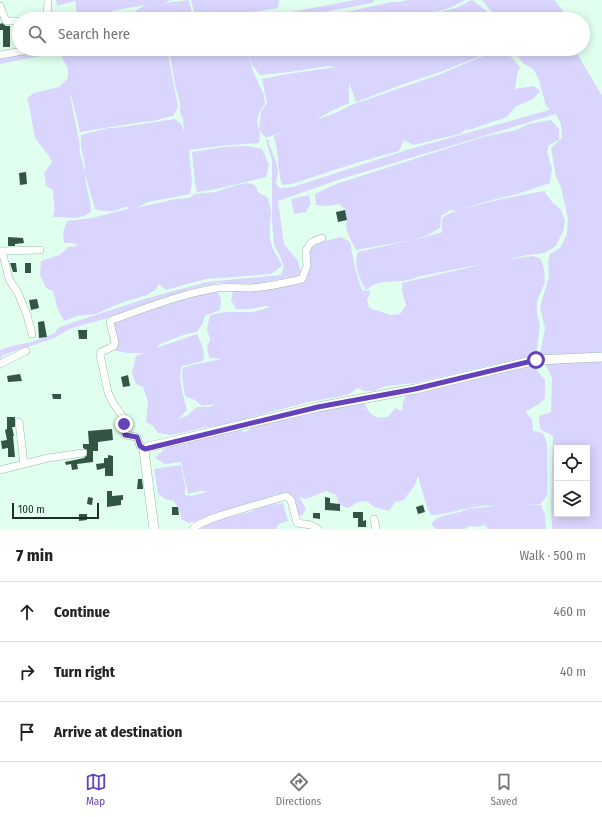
<!DOCTYPE html>
<html lang="en">
<head>
<meta charset="utf-8">
<style>
	body { margin:0; font-family:"Fira Sans Condensed",sans-serif; background:#f6f6f6; color:#222 }
	.controls { position:absolute; right:12px; bottom:12px; display:grid; overflow:hidden; border-radius:0px; box-shadow:0 2px 10px #0003 }
	.controls button { width:36px; height:36px; display:grid; place-items:center; padding:0; border:0; border-bottom:1px solid #e0e0e0; background:#fff; color:#222; font:20px sans-serif }
	.scale { position:absolute; left:12px; bottom:10px; width:87px; box-sizing:border-box; padding-left:4px; border:2px solid #1e2d26; border-top:0; font-size:11px; line-height:14px; white-space:nowrap; color:#1e2d26; -webkit-text-stroke:3px #e0ffef; paint-order:stroke }
	.stop { position:absolute; width:12px; height:12px; margin:-9px; border:3px solid #6342ba; border-radius:50%; background:#fff }
	.stop.end { background:#6342ba; border-color:#fff; box-shadow:0 1px 4px #0008 }
	.list { margin:0; padding:0; list-style:none }
	h2 { display:flex; justify-content:space-between; align-items:center; height:52px; margin:0; padding:0 16px; font-size:17px }
	h2 small { font-size:13px; font-weight:400; color:#767676 }
	.list li { display:grid; grid-template-columns:26px 1fr auto; gap:12px; align-items:center; box-sizing:border-box; height:60px; padding:0 16px; border-top:1px solid #e0e0e0 }
	.list b { display:block; font-size:15px; white-space:nowrap }
	.list em { font-size:13px; font-style:normal; color:#767676 }
	.icon { flex:none; width:22px; height:22px; fill:none; stroke:currentColor; stroke-width:2; stroke-linecap:round; stroke-linejoin:round }
	.map { position:relative; flex:none; width:602px; height:529px; overflow:hidden }
	.search { position:absolute; background:#fff; box-shadow:0 2px 10px #0003; left:12px; right:12px; top:12px; height:44px; display:flex; align-items:center; gap:10px; box-sizing:border-box; padding:0 14px; border-radius:22px; color:#767676; font-size:15px }
	.sheet { height:232px; background:#fff }
	nav { display:flex; justify-content:space-around; align-items:center; box-sizing:border-box; height:56px; border-top:1px solid #e0e0e0; background:#fff; font-size:11px; color:#767676 }
	nav a { display:grid; justify-items:center; gap:2px }
	nav .on { color:#6342ba }
	.map>svg:first-child { display:block }
</style>
</head>
<body>
<div class="map">
<svg width="602" height="529" viewBox="0 0 602 529">
	<rect width="100%" height="100%" fill="#e0ffef"/>
	<!-- water -->
	<path fill="#dad5fe" fill-rule="evenodd" d="M 56,0 L 171,0 L 164,3 L 189,0 L 193,19 L 135,19 L 135,11 L 146,5 C 129,8 118,8 101,16 L 101,19 L 66,19 L 77,14 L 75,1 L 57,6 Z
		M 191,0 L 279,0 L 278,8 L 206,19 L 196,19 Z
		M 408,0 L 465,0 L 452,7 L 436,12 L 431,3 L 436,13 L 456,8 L 472,0 C 479,5 489,11 491,19 L 320,19 L 320,18 L 391,2 L 400,2 Z
		M 482,0 L 554,0 L 569,19 L 497,19 Z
		M 79,49 L 167,49 L 178,107 L 173,116 C 163,118 153,122 142,122 L 80,132 L 71,95 L 70,95 L 79,141 L 80,153 L 85,172 L 85,166 L 81,146 L 81,135 L 108,128 L 116,128 L 175,119 L 182,125 L 184,132 L 183,119 L 180,112 L 180,103 L 175,85 L 169,49 L 247,49 L 253,71 L 264,95 L 265,104 C 258,113 255,119 259,130 L 261,112 L 267,103 L 262,79 L 287,74 L 336,67 L 328,66 L 290,72 L 260,75 L 252,65 L 248,49 L 498,49 L 440,72 L 409,82 L 356,102 L 349,83 L 349,103 L 333,110 L 316,120 L 338,112 L 351,105 L 441,74 L 483,56 L 504,49 L 520,67 L 517,75 L 515,89 L 534,86 L 540,91 L 533,99 L 515,107 L 507,117 L 472,129 L 465,130 L 459,134 L 413,145 L 404,140 L 399,151 L 359,162 L 292,184 L 282,185 C 277,169 279,152 274,136 L 282,132 L 266,138 L 259,130 L 260,136 L 259,143 L 220,146 L 189,150 L 192,183 L 190,194 L 148,202 L 136,208 L 176,199 L 189,198 L 195,194 L 215,192 L 237,185 L 247,183 L 255,185 L 258,192 L 268,198 C 269,203 271,209 271,214 C 270,224 269,234 271,243 C 273,252 279,257 282,266 L 271,274 L 206,279 L 166,290 L 159,284 L 155,290 L 147,295 L 121,303 L 96,314 L 77,316 L 65,321 C 57,312 56,302 53,291 L 46,288 L 40,275 L 41,261 L 59,255 L 69,247 L 78,246 L 72,243 L 64,243 L 63,232 L 67,221 L 92,218 L 131,208 C 122,205 121,210 112,211 C 106,212 101,210 95,209 L 85,174 C 85,187 91,198 91,212 C 76,222 69,216 53,217 C 56,206 53,201 53,190 L 46,186 L 44,173 L 52,162 L 49,156 L 35,138 L 29,105 L 27,98 L 34,93 L 59,87 L 68,78 L 68,68 L 62,58 L 66,52 Z
		M 512,49 L 576,49 L 578,55 L 602,96 L 602,529 L 552,529 L 551,502 L 553,436 L 540,429 L 539,416 L 551,412 L 552,378 L 540,354 L 545,328 L 540,307 L 549,277 L 548,262 L 550,254 L 560,248 L 567,234 L 568,219 L 561,187 L 556,177 L 551,148 L 562,138 L 561,124 L 556,114 L 341,179 L 278,201 L 284,244 L 298,261 L 301,272 L 298,276 L 254,284 L 218,283 L 203,286 L 156,300 L 108,318 L 72,328 L 52,339 L 3,355 L 0,359 L 0,350 L 12,346 L 32,342 L 55,333 L 58,328 L 68,324 L 148,298 L 207,282 L 281,275 L 284,267 L 280,256 L 274,245 L 272,219 L 272,160 L 266,140 L 268,139 C 270,150 277,160 278,171 C 278,175 276,180 276,184 L 280,188 L 293,187 L 410,149 L 549,110 L 550,109 L 546,106 L 539,80 L 534,70 L 523,63 ZM 557,448 L 587,448 L 587,514 L 557,514 Z
		M 551,120 L 559,129 L 559,140 L 549,145 L 547,152 L 552,168 L 550,183 L 517,194 L 492,200 L 457,210 L 502,199 L 544,191 L 553,203 L 561,210 L 565,221 L 563,231 L 556,246 L 545,253 L 528,255 L 504,260 L 533,256 L 541,259 L 544,269 L 545,282 L 537,301 L 537,314 L 540,326 L 537,350 L 534,357 L 513,360 L 416,383 L 386,386 L 374,391 L 364,391 L 358,388 L 348,395 L 308,402 L 223,425 L 202,428 L 181,433 L 170,435 L 158,433 L 153,426 L 146,422 L 148,402 L 143,387 L 136,384 L 132,373 L 136,356 L 144,353 L 128,353 L 116,351 L 112,321 L 217,288 L 221,300 L 220,310 L 205,316 L 203,323 L 197,332 L 186,334 L 160,344 L 156,348 L 197,334 C 201,343 206,351 203,361 L 182,366 C 177,379 184,397 187,410 L 178,419 L 187,416 L 197,407 L 209,407 L 215,404 L 202,406 L 195,400 L 185,396 L 182,377 L 183,368 L 192,365 L 222,359 L 209,358 L 207,346 L 210,340 L 207,329 L 210,315 L 226,312 L 253,312 L 270,307 L 265,306 L 250,309 L 236,309 L 231,300 L 234,288 L 300,281 L 312,242 L 325,241 L 341,237 L 350,242 L 356,272 L 362,290 L 371,291 L 367,300 L 369,308 L 391,315 L 400,314 L 406,305 L 402,291 L 402,283 L 493,262 L 421,276 C 415,278 409,280 402,281 C 389,282 377,280 366,290 C 359,278 353,265 358,252 C 386,245 414,241 442,232 C 441,217 441,216 457,211 L 450,210 L 441,216 L 440,228 L 428,235 L 412,240 L 356,250 L 352,243 L 346,228 L 347,219 L 345,209 L 339,204 L 327,206 L 316,205 L 315,194 L 336,184 L 483,137 L 516,130 L 528,124 Z
		M 248,146 L 262,149 L 269,165 L 266,177 L 216,189 L 197,192 L 195,184 L 192,152 L 223,147 Z
		M 309,195 L 311,203 L 306,212 L 294,214 L 291,199 Z
		M 533,366 L 545,380 L 545,398 L 539,404 L 525,412 L 532,419 L 533,431 L 543,433 L 547,443 L 547,495 L 541,504 L 528,505 L 541,505 L 545,514 L 546,529 L 488,529 L 485,525 L 476,527 L 469,526 L 465,529 L 435,529 L 431,523 L 436,519 L 445,515 L 460,512 L 468,509 L 495,506 C 473,504 453,514 431,515 L 426,504 L 418,476 L 415,485 L 404,500 L 395,502 L 389,511 L 374,507 L 367,501 L 358,502 L 348,508 L 339,505 L 336,495 L 326,491 L 306,499 L 299,497 L 306,509 L 302,516 L 294,513 L 286,494 L 277,494 L 202,520 L 189,523 L 182,520 L 180,512 L 174,501 L 165,499 L 158,494 L 154,469 L 181,465 L 185,485 L 185,495 L 192,496 L 209,491 L 201,491 L 188,494 L 181,462 L 165,464 L 155,458 L 163,450 L 171,446 L 239,429 L 245,433 L 252,427 L 321,409 L 364,402 C 370,415 373,419 388,417 L 395,408 L 402,411 L 403,402 L 407,393 L 518,367 Z
		M 283,503 L 288,521 L 279,524 L 276,529 L 197,529 L 210,521 L 250,512 L 265,506 Z"/>
	<g fill="none" stroke-linecap="round" stroke-linejoin="round">
		<!-- canal -->
		<path stroke="#dad5fe" stroke-width="6" d="M 270,19 L 371,0
			M 0,61 L 60,49"/>
	</g>
	<!-- building -->
	<path fill="#335545" d="M 135,12 L 135,19 L 113,19 L 113,13 Z
		M 2,23 L 6,26 L 10,26 L 10,47 L 3,47 L 3,30 L 0,30 L 0,24 Z
		M 26,172 L 27,184 L 20,185 L 19,173 Z
		M 345,210 L 347,220 L 338,222 L 336,212 Z
		M 8,237 L 23,238 L 24,243 L 15,244 L 15,246 L 8,246 Z
		M 10,263 L 16,263 L 17,272 L 13,272 Z
		M 25,263 L 31,263 L 31,273 L 25,273 Z
		M 37,299 L 39,308 L 31,310 L 29,300 Z
		M 44,321 L 47,337 L 39,338 L 38,322 Z
		M 78,330 L 87,330 L 87,339 L 79,339 Z
		M 20,374 L 22,381 L 8,382 L 7,376 Z
		M 128,375 L 130,386 L 123,387 L 121,377 Z
		M 52,394 L 61,394 L 61,399 L 53,399 Z
		M 7,417 L 15,417 L 15,427 L 12,427 L 14,436 L 13,436 L 15,457 L 8,457 L 8,448 L 2,449 L 1,441 L 7,440 L 5,430 L 7,429 Z
		M 112,429 L 113,440 L 98,442 L 98,451 L 93,451 L 93,462 L 77,464 L 78,469 L 72,470 L 71,464 L 66,465 L 65,462 L 84,458 L 87,455 L 87,450 L 83,448 L 83,444 L 89,444 L 88,431 Z
		M 108,455 L 113,456 L 113,476 L 105,476 L 105,468 L 97,470 L 96,464 L 104,463 L 104,458 L 108,458 Z
		M 138,479 L 142,479 L 143,489 L 137,489 Z
		M 107,491 L 112,491 L 112,496 L 123,495 L 123,500 L 121,500 L 121,505 L 107,507 Z
		M 88,497 L 93,498 L 92,505 L 87,504 Z
		M 325,497 L 330,498 L 330,503 L 340,504 L 340,511 L 325,510 Z
		M 423,505 L 425,512 L 418,514 L 416,507 Z
		M 172,507 L 178,507 L 179,515 L 172,515 Z
		M 353,512 L 363,512 L 363,521 L 366,520 L 366,527 L 358,527 L 358,518 L 353,518 Z
		M 313,513 L 320,513 L 320,519 L 313,518 Z
		M 79,514 L 87,514 L 87,520 L 79,521 Z"/>
	<g fill="none" stroke-linecap="round" stroke-linejoin="round">
		<!-- minor casing -->
		<g stroke="#96bba8" stroke-width="8">
			<path id="minor" d="M 0,6 L 6,21 L 19,21
				M 47,19 L 48,0
				M 0,55 L 34,49
				M 0,251 L 40,250
				M 2,251 L 9,279 L 18,293 L 27,315 L 32,334
				M 0,364 L 26,351
				M 19,422 L 24,464
				M 145,449 L 140,446 L 137,437 L 125,435 L 123,417 L 113,403 L 108,392 L 100,355 L 101,352 L 114,346 L 115,343 L 110,322 L 112,320 C 146,308 181,294 217,288 C 228,287 240,288 251,288 C 268,287 285,283 302,279 L 307,266 L 306,251 L 309,245 L 312,242 L 322,238
				M 0,470 L 48,458 L 83,453
				M 374,519 L 376,529
				M 193,529 C 201,518 269,502 286,496 L 291,500 L 297,523 L 311,525 L 318,529"/>
		</g>
		<!-- tertiary casing -->
		<g stroke="#96bba8" stroke-width="10">
			<path id="tertiary" d="M 154,529 L 144,451 L 145,449 L 148,447 L 318,407 L 415,389 L 536,360 L 602,357"/>
		</g>
		<!-- minor -->
		<use href="#minor" stroke="#fff" stroke-width="7"/>
		<!-- tertiary -->
		<use href="#tertiary" stroke="#fff" stroke-width="9"/>
	</g>
	<g fill="none" stroke-linecap="round" stroke-linejoin="round">
		<!-- route -->
		<path stroke="#6342ba" stroke-width="5" d="M 124,424 L 125,435 L 137,437 L 140,446 L 145,449 L 318,407 L 415,389 L 536,360"/>
	</g>
</svg>
<div class="controls">
<button><svg class="icon" aria-label="locate" viewBox="0 0 24 24"><circle cx="12" cy="12" r="6"/><path d="M12 2v4M12 18v4M2 12h4M18 12h4"/></svg></button>
<button><svg class="icon" aria-label="layers" viewBox="0 0 24 24"><path d="M12 4l9 5-9 5-9-5zM3 14l9 5 9-5"/></svg></button>
</div>
<div class="scale">100 m</div>
<div class="stop" style="left:536px;top:360px"></div>
<div class="stop end" style="left:124px;top:424px"></div>
<div class="search"><svg class="icon" aria-label="search" viewBox="0 0 24 24"><circle cx="10" cy="10" r="6"/><path d="M15 15l6 6"/></svg>Search here</div>
</div>
<section class="sheet">
<h2>7 min<small>Walk · 500 m</small></h2>
<ul class="list">
<li><svg class="icon" aria-label="ahead" viewBox="0 0 24 24"><path d="M12 20V5M6 11l6-6 6 6"/></svg><div><b>Continue</b></div><em>460 m</em></li>
<li><svg class="icon" aria-label="right" viewBox="0 0 24 24"><path d="M7 20v-9h11M14 6l5 5-5 5"/></svg><div><b>Turn right</b></div><em>40 m</em></li>
<li><svg class="icon" aria-label="arrive" viewBox="0 0 24 24"><path d="M6 21V4h12l-3 4 3 4H6"/></svg><div><b>Arrive at destination</b></div></li>
</ul>
</section>
<nav>
<a class="on"><svg class="icon" aria-label="map" viewBox="0 0 24 24"><path d="M3 6l6-2 6 2 6-2v14l-6 2-6-2-6 2zM9 4v14M15 6v14"/></svg>Map</a>
<a><svg class="icon" aria-label="directions" viewBox="0 0 24 24"><path d="M12 3l9 9-9 9-9-9zM9 14v-3h6M13 9l2 2-2 2"/></svg>Directions</a>
<a><svg class="icon" aria-label="saved" viewBox="0 0 24 24"><path d="M7 4h10v16l-5-4-5 4z"/></svg>Saved</a>
</nav>
</body>
</html>
